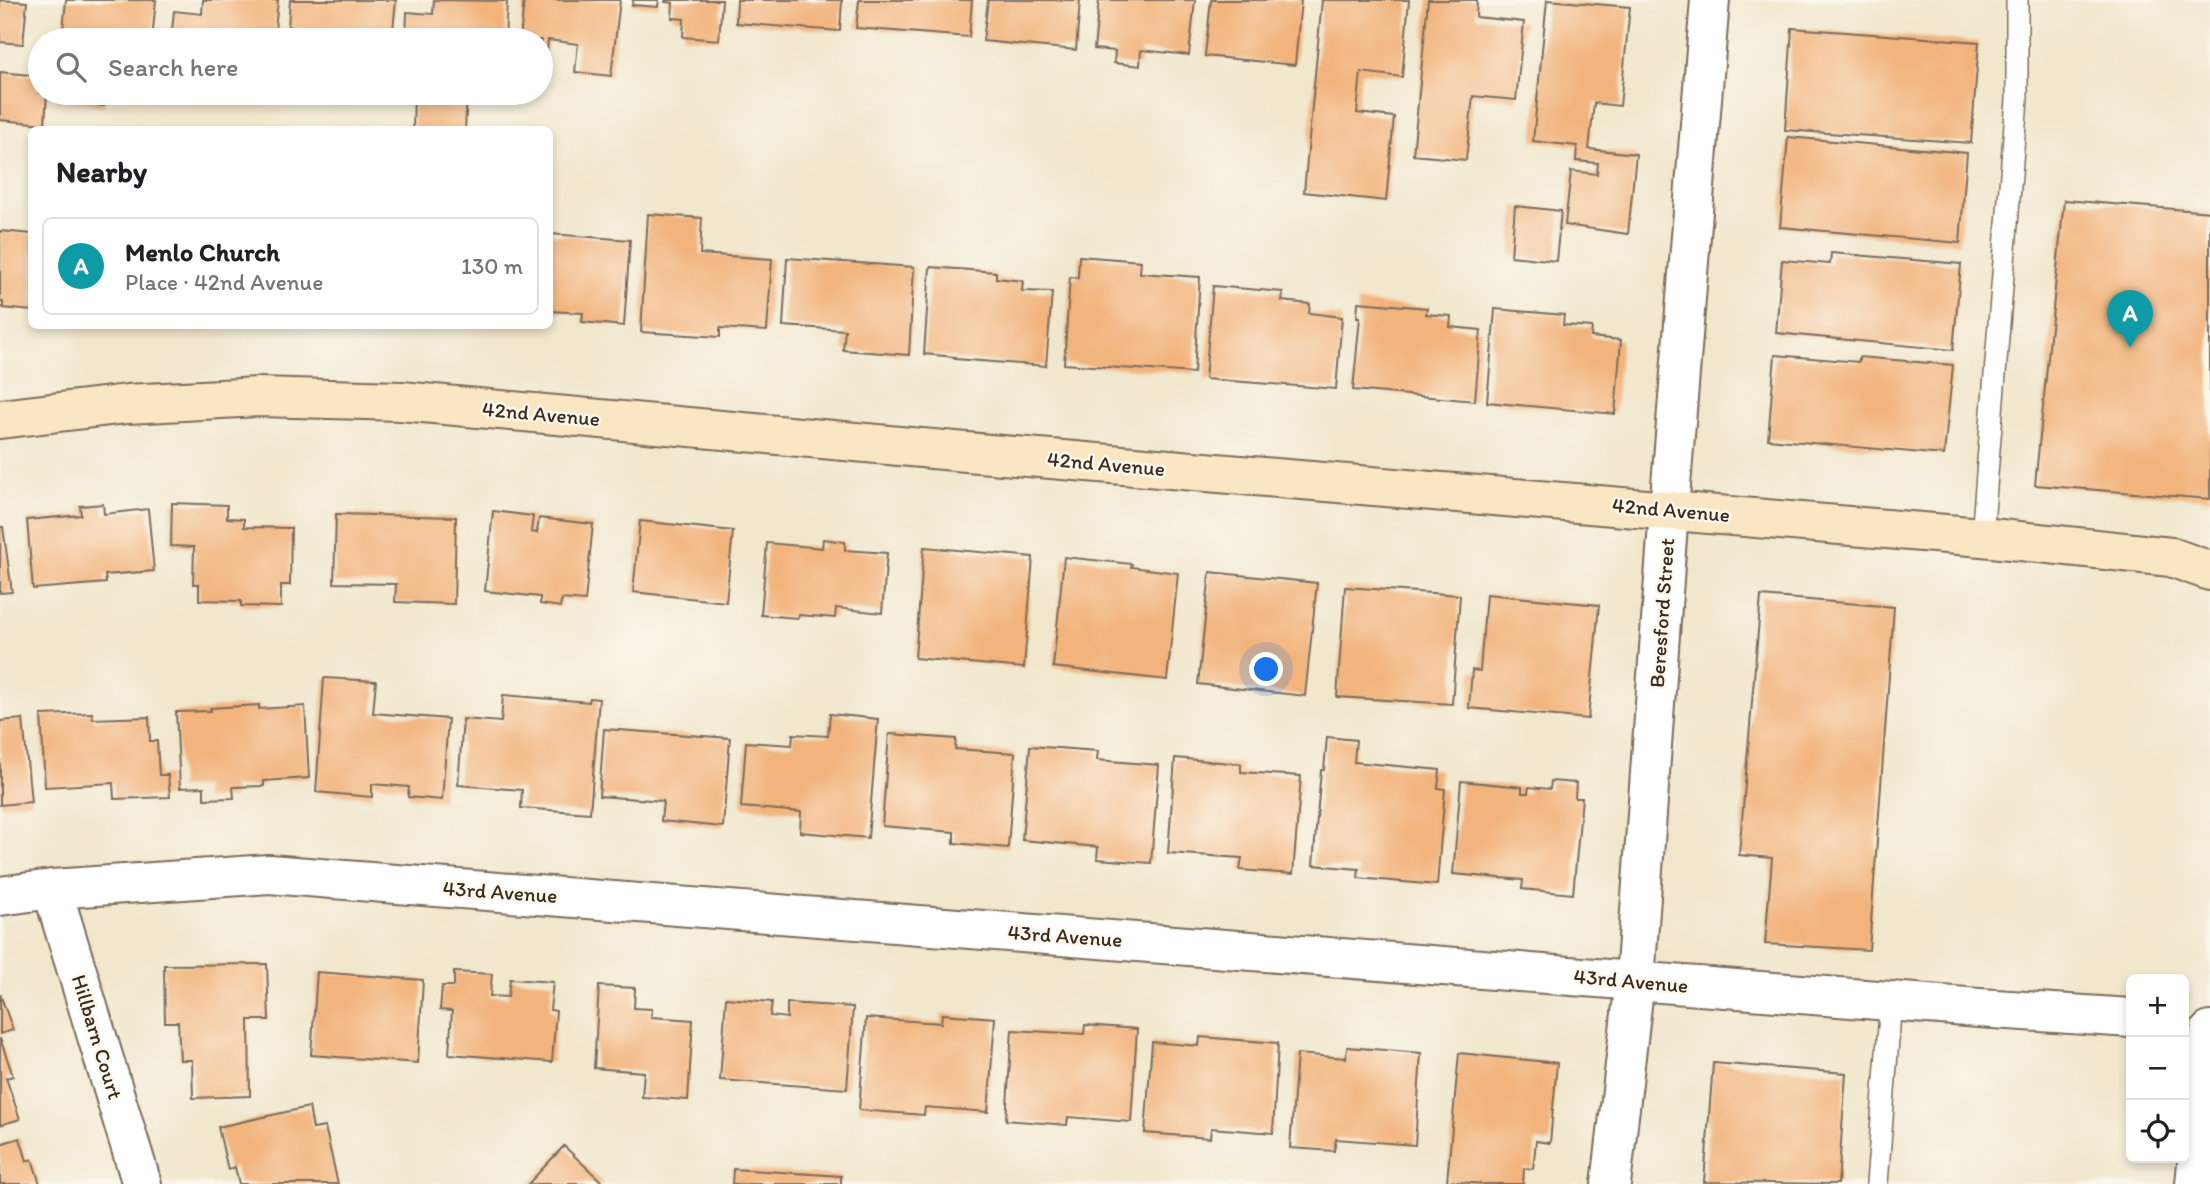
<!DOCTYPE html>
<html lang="en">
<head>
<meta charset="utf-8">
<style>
	body { margin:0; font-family:Itim,sans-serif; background:#f2f2f2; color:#202124 }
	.controls { position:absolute; right:21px; bottom:21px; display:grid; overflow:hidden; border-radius:10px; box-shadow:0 4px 10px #0003 }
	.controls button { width:63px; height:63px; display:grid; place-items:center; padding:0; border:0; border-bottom:2px solid #e0e0e0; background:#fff; color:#202124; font:35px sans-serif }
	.you { position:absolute; left:1267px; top:670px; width:24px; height:24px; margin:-18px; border:5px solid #fff; border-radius:50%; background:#1a73e8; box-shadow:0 0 0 10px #1a73e833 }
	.badge { display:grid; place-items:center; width:46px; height:46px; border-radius:50%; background:#0f766e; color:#fff; font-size:23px; font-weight:700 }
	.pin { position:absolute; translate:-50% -58px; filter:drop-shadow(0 2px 4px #0008) }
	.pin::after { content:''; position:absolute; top:37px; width:24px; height:21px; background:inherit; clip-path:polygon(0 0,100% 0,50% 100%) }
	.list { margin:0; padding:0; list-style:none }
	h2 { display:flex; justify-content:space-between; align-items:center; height:91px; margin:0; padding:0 28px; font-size:30px }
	h2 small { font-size:23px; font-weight:400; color:#757577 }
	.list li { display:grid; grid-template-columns:46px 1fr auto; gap:21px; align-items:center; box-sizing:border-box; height:98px; margin:0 14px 14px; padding:0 14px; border:2px solid #e0e0e0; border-radius:10px }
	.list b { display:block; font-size:26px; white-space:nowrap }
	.list p { margin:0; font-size:23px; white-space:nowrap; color:#757577 }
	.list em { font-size:23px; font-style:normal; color:#757577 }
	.icon { flex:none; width:38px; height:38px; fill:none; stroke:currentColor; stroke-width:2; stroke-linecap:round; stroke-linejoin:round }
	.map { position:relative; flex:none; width:2210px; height:1184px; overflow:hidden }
	.search { position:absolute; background:#fff; box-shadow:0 4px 10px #0003; left:28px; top:28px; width:525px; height:77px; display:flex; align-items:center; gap:18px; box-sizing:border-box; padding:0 24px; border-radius:38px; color:#757577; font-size:26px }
	.panel { position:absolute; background:#fff; box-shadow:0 4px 10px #0003; left:28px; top:126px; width:525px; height:203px; border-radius:10px }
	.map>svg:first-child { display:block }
</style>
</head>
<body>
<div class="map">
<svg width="2210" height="1184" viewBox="0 0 2210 1184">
	<rect width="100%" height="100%" fill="#fbf7ec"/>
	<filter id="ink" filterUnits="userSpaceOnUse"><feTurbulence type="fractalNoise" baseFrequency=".0143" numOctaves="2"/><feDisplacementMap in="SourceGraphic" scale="14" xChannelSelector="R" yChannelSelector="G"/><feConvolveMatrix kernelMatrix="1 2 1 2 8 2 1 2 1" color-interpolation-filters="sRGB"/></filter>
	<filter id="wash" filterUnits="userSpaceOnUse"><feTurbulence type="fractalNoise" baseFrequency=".00686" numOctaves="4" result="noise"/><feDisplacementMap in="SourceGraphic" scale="28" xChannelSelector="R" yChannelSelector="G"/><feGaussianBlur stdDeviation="1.57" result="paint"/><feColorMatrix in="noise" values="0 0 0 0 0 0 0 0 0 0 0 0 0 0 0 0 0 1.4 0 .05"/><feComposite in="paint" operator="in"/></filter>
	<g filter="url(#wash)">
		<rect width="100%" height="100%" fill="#f1e7cd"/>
		<g id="blocks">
			<!-- building -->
			<path fill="#f2b37c" d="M 0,0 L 27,2 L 23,44 L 0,42 Z
				M 66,0 L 156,0 L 152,40 L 62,40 Z
				M 203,0 L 278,0 L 274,40 L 171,40 L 174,11 L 202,14 Z
				M 290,0 L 396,0 L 392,40 L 287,40 Z
				M 434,0 L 507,1 L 505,40 L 406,40 L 407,12 L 433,14 Z
				M 524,0 L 620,0 L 611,76 L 575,72 L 578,44 L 548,40 L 547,51 L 541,50 L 541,40 L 520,40 Z
				M 633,0 L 659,0 L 658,7 L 632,5 Z
				M 666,0 L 722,0 L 719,40 L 683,37 L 684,19 L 672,18 L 673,3 L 665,2 Z
				M 737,0 L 842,0 L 840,31 L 736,23 Z
				M 859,0 L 972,0 L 969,37 L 856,28 Z
				M 988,0 L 1080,0 L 1076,50 L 983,41 Z
				M 1099,0 L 1195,0 L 1189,55 L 1141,50 L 1140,66 L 1114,63 L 1115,51 L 1094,49 Z
				M 1211,0 L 1301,0 L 1295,65 L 1205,56 Z
				M 1322,0 L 1409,0 L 1402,77 L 1361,72 L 1357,113 L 1394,117 L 1386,201 L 1304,192 Z
				M 1428,0 L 1477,0 L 1476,17 L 1524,22 L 1516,100 L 1473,96 L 1466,160 L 1413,155 Z
				M 1547,0 L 1630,7 L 1620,106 L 1594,103 L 1589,149 L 1636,154 L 1628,234 L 1565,225 L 1571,171 L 1597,174 L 1598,163 L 1576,161 L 1577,146 L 1533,141 Z
				M 1792,28 L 1979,42 L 1971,143 L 1785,130 Z
				M 0,72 L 40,76 L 40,93 L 47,93 L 45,124 L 0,120 Z
				M 57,93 L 105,93 L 104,106 L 56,101 Z
				M 214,93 L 269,93 L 269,100 L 214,95 Z
				M 414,93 L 467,93 L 465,130 L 413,130 Z
				M 1788,137 L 1967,153 L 1960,243 L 1780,227 Z
				M 2064,200 L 2210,212 L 2210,499 L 2035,485 Z
				M 1515,206 L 1561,211 L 1556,261 L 1511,256 Z
				M 648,214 L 702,218 L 700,254 L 772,259 L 767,331 L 720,328 L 720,337 L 641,332 Z
				M 0,231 L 32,234 L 32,311 L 3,308 L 3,302 L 0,302 Z
				M 550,234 L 630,240 L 624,326 L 582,322 L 583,313 L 550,311 Z
				M 1831,253 L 1961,264 L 1953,350 L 1776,333 L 1782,260 L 1830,264 Z
				M 1079,256 L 1141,261 L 1140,273 L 1200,277 L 1194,373 L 1064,364 L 1070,277 L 1078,278 Z
				M 787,258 L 914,267 L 909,355 L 843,350 L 845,330 L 783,326 Z
				M 930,267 L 996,272 L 996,278 L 1023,281 L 1022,291 L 1052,292 L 1046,366 L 955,359 L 955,357 L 924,354 Z
				M 1213,286 L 1283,292 L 1282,301 L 1310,304 L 1309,313 L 1342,317 L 1336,389 L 1205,379 Z
				M 1358,302 L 1427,308 L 1426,314 L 1451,316 L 1450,327 L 1481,330 L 1475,401 L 1353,390 L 1360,317 L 1357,317 Z
				M 1495,309 L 1564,315 L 1563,325 L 1592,327 L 1591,337 L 1621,340 L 1615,414 L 1487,402 Z
				M 1775,355 L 1859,362 L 1859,357 L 1953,365 L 1944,455 L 1768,439 Z
				M 172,503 L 227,505 L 227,518 L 244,519 L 244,527 L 291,528 L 290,585 L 281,585 L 281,607 L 241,606 L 241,601 L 199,600 L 199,584 L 193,584 L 194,547 L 171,546 Z
				M 103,504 L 104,514 L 148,509 L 154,571 L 105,575 L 106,583 L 33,589 L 27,520 L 81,515 L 80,506 Z
				M 493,511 L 533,516 L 531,532 L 537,533 L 539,518 L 593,524 L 585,601 L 562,599 L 560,607 L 540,604 L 540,597 L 485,591 Z
				M 336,514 L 456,517 L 454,604 L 395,602 L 396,584 L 334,583 Z
				M 640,521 L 733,531 L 726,602 L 633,592 Z
				M 0,527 L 3,527 L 12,592 L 0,593 Z
				M 823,539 L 845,542 L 845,550 L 887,553 L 882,613 L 836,608 L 835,618 L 799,615 L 798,618 L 761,615 L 767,543 L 822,548 Z
				M 924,547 L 1033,557 L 1024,668 L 915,658 Z
				M 1064,557 L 1132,564 L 1131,567 L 1178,573 L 1167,680 L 1053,667 Z
				M 1210,572 L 1317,583 L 1305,696 L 1198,684 Z
				M 1345,587 L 1460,595 L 1452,704 L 1337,697 Z
				M 1486,594 L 1599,605 L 1588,719 L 1469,708 L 1472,670 L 1480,671 Z
				M 1761,596 L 1894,607 L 1869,950 L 1765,944 L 1772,858 L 1739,855 Z
				M 324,678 L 376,681 L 373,713 L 448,719 L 442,800 L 408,797 L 409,787 L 372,784 L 372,797 L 316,792 Z
				M 503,695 L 589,702 L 590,698 L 599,699 L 590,813 L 521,808 L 522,790 L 458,785 L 463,719 L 501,722 Z
				M 259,705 L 259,709 L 305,706 L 309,778 L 264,781 L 264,786 L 233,787 L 234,798 L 204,799 L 204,787 L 180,788 L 176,712 L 211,711 L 210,708 Z
				M 92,713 L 93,719 L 149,717 L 150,741 L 157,741 L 159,775 L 168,775 L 170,797 L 114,799 L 113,783 L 45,787 L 41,715 Z
				M 830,714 L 878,719 L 868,838 L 800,832 L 801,812 L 741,807 L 746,742 L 792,745 L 793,734 L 828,736 Z
				M 23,719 L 31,802 L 0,805 L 0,721 Z
				M 604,729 L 730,738 L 723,827 L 661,821 L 663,801 L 599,796 Z
				M 889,734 L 956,739 L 955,749 L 1015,753 L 1008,848 L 954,843 L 954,832 L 882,826 Z
				M 1327,737 L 1356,740 L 1354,762 L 1440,770 L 1438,788 L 1445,789 L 1437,885 L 1358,878 L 1359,869 L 1313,865 L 1321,770 L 1324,770 Z
				M 1030,746 L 1098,751 L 1097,760 L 1159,765 L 1151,863 L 1097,859 L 1098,847 L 1022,840 Z
				M 1175,758 L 1241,764 L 1241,772 L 1301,776 L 1293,874 L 1240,870 L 1242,858 L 1168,853 Z
				M 1461,781 L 1522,787 L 1522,793 L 1528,793 L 1529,787 L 1550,789 L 1551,781 L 1576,783 L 1575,798 L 1582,798 L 1573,894 L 1522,889 L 1523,880 L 1453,874 Z
				M 267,964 L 269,1020 L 249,1020 L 250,1096 L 193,1098 L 192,1060 L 180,1060 L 178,1022 L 165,1022 L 164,965 Z
				M 317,972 L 423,980 L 418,1063 L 311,1055 Z
				M 454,972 L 492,974 L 490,996 L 508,997 L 510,979 L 553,982 L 550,1010 L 556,1011 L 552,1062 L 449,1054 L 452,1011 L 440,1010 L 442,986 L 454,986 Z
				M 599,986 L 635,988 L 634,1008 L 652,1009 L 651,1017 L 693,1020 L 688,1100 L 642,1097 L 644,1072 L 594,1068 Z
				M 0,994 L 13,1030 L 0,1034 Z
				M 726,998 L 772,1002 L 770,1016 L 787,1018 L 787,1003 L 853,1007 L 847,1089 L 720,1080 Z
				M 942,1014 L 995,1018 L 988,1112 L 925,1107 L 924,1115 L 859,1110 L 866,1018 L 941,1023 Z
				M 1085,1025 L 1137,1029 L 1131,1122 L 1068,1117 L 1067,1125 L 1006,1120 L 1012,1030 L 1084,1034 Z
				M 1200,1037 L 1278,1043 L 1273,1133 L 1211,1128 L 1210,1138 L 1145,1133 L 1152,1042 L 1199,1046 Z
				M 0,1038 L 13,1076 L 6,1078 L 20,1119 L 0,1125 Z
				M 1347,1047 L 1421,1053 L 1415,1145 L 1336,1139 L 1334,1151 L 1290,1148 L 1297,1054 L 1346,1058 Z
				M 1459,1053 L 1557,1063 L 1550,1143 L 1536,1141 L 1533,1169 L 1524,1168 L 1523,1184 L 1483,1184 L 1447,1181 Z
				M 1713,1063 L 1846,1073 L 1838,1184 L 1704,1182 Z
				M 309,1107 L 313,1129 L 325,1127 L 338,1184 L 239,1184 L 235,1167 L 228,1170 L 218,1127 Z
				M 20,1138 L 27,1161 L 32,1159 L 40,1184 L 0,1184 L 0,1144 Z
				M 564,1146 L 604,1184 L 528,1184 Z
				M 733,1169 L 841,1176 L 841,1184 L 732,1184 Z"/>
		</g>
	</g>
	<g filter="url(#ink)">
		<use href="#blocks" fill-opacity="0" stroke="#7b6c5b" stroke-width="2"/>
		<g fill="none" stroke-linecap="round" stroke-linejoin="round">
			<!-- lane casing -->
			<g stroke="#7b6c5b" stroke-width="24">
				<path id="lane" d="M 1982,537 L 2017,99 L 2017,0
					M 1877,1184 L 1891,1000"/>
			</g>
			<!-- street casing -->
			<g stroke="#7b6c5b" stroke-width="42">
				<path id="street" d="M 52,889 L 142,1184
					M 0,896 L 52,889 L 269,874 L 1979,1008 L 2131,1018
					M 1611,1184 L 1635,980 L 1669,510 L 1710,0
					M 2195,1184 L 2210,1031"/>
			</g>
			<!-- secondary casing -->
			<g stroke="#7b6c5b" stroke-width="42">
				<path id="secondary" d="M 0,419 L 127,404 L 258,397 L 401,401 L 955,451 L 1982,537 L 2171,557 L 2210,571"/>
			</g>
			<!-- lane -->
			<use href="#lane" stroke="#fff" stroke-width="21"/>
			<!-- street -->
			<use href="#street" stroke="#fff" stroke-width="38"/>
			<!-- secondary -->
			<use href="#secondary" stroke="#fbe6c3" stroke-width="38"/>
		</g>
	</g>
	<g text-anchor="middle" stroke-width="5" stroke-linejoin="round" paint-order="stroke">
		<!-- street labels -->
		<g font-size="21" fill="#3b2a1e" stroke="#fbf7ec">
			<text transform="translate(541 414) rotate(5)" y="7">42nd Avenue</text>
			<text transform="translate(1106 464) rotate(5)" y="7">42nd Avenue</text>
			<text transform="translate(1671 510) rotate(5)" y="7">42nd Avenue</text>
			<text transform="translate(1662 613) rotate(-86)" y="7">Beresford Street</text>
			<text transform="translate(500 892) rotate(4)" y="7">43rd Avenue</text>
			<text transform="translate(1065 936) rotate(4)" y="7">43rd Avenue</text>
			<text transform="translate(1631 981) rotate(5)" y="7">43rd Avenue</text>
			<text transform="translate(97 1037) rotate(73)" y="7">Hillbarn Court</text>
		</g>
	</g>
</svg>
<div class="controls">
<button>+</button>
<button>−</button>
<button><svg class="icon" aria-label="locate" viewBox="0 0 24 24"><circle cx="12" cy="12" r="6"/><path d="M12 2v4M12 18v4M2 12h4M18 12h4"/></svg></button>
</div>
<div class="you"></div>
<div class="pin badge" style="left:2130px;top:348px;background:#0f9aa8">A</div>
<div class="search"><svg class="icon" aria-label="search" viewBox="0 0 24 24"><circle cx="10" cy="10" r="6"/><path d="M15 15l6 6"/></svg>Search here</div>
<section class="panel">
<h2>Nearby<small></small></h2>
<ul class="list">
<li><span class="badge" style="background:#0f9aa8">A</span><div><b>Menlo Church</b><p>Place · 42nd Avenue</p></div><em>130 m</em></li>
</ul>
</section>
</div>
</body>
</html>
